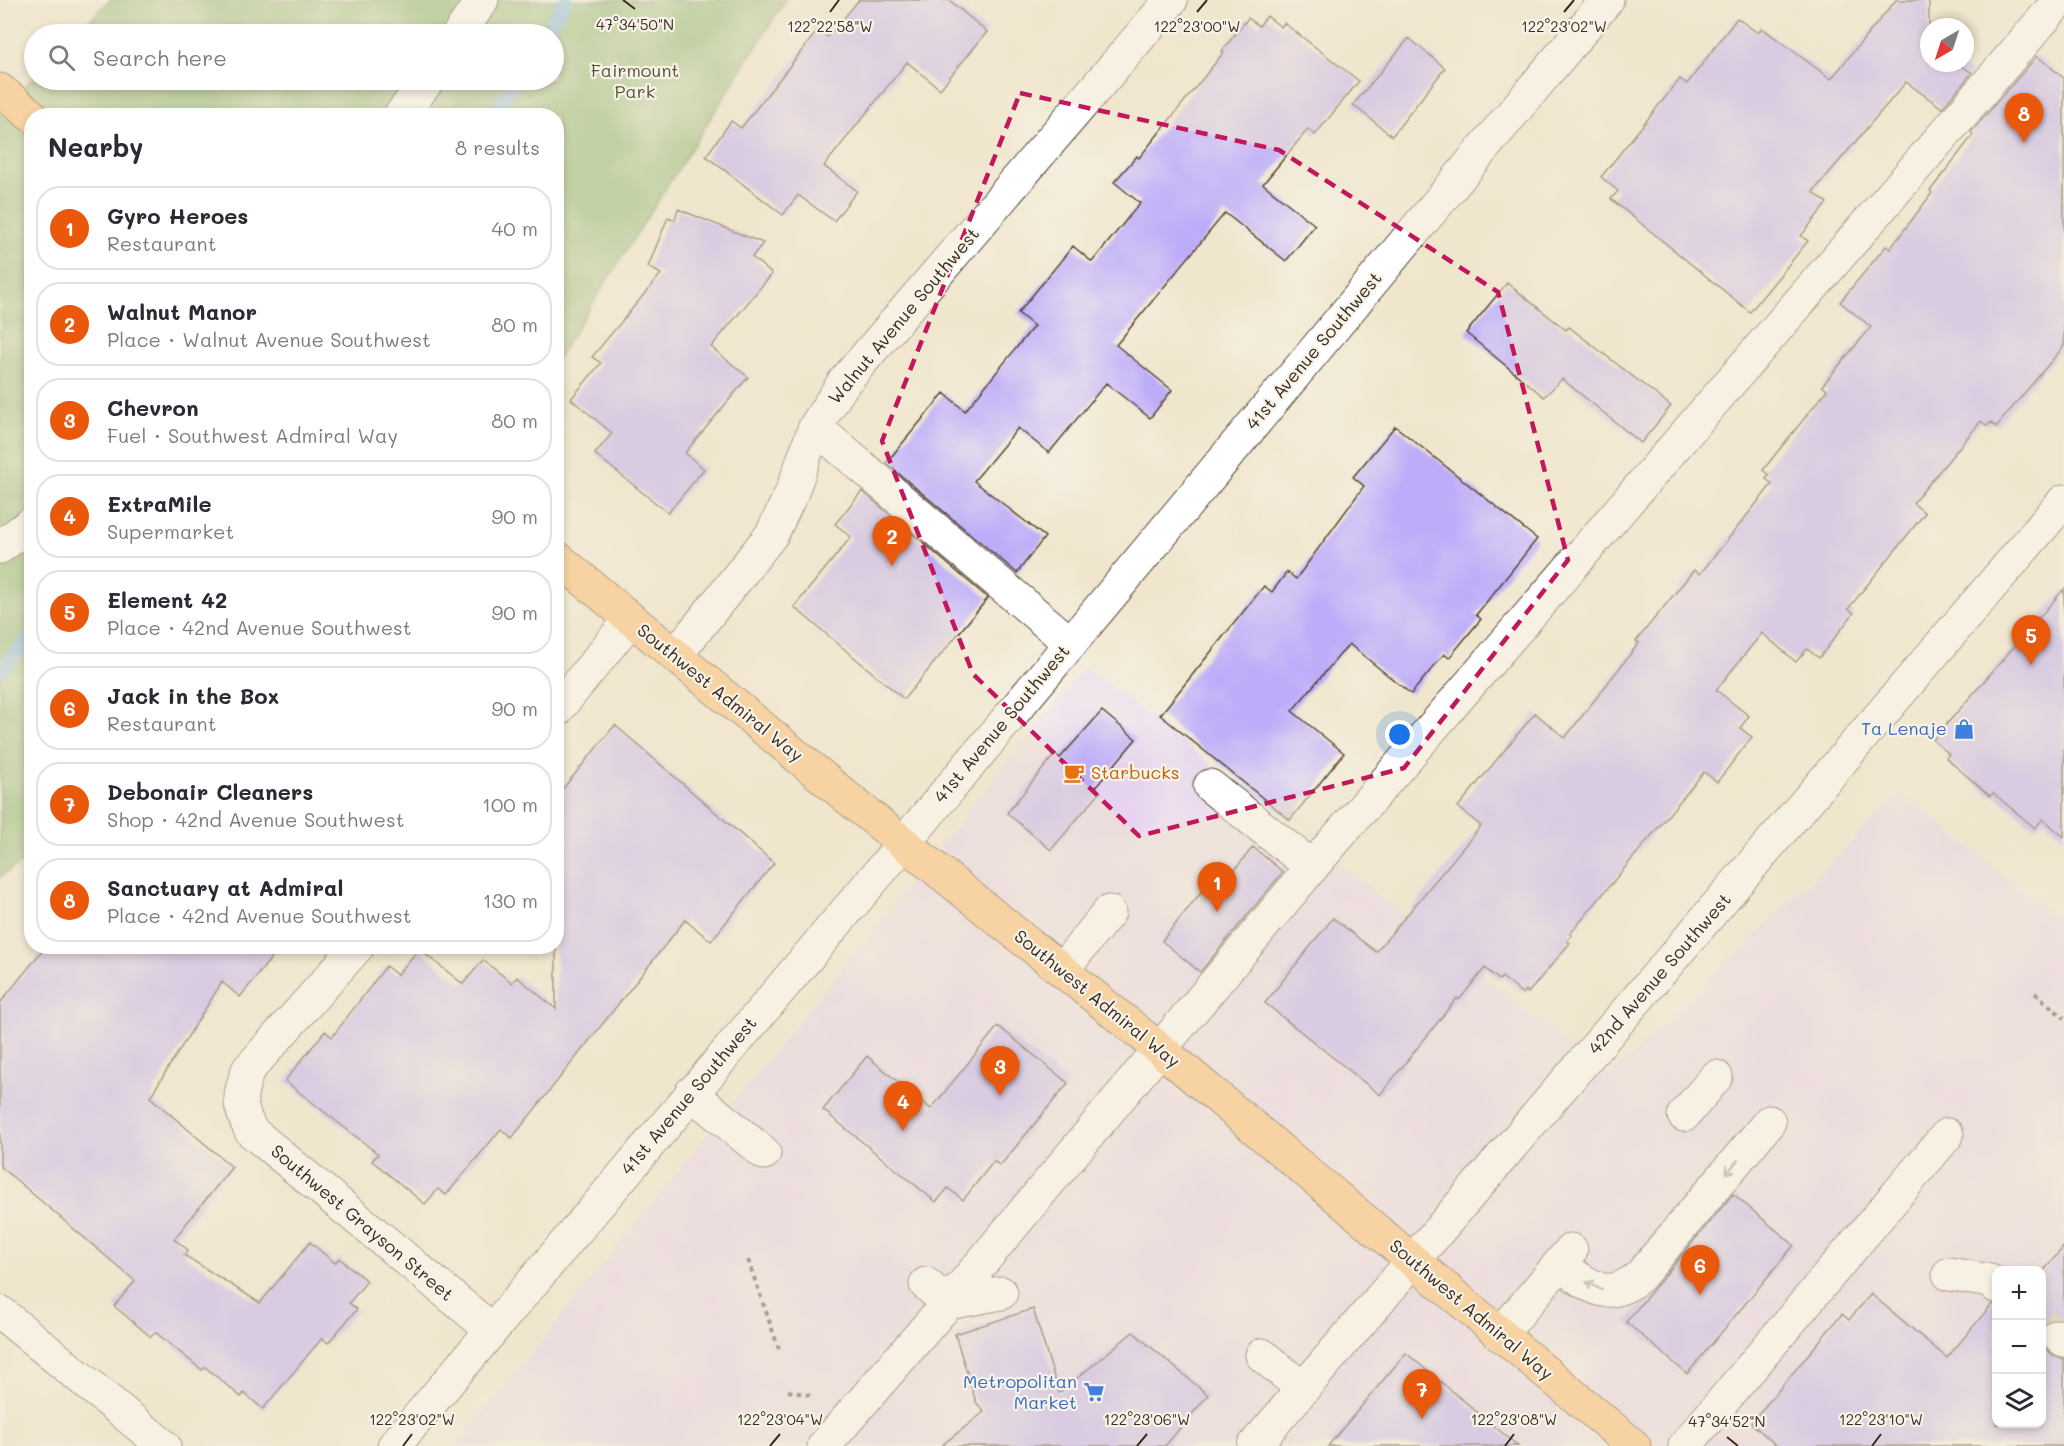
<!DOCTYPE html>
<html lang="en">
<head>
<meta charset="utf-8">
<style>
	body { margin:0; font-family:Mali,sans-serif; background:#f7f7f7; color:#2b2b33 }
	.controls { position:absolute; right:18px; bottom:18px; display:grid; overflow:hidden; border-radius:12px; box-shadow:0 3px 9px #0003 }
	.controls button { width:54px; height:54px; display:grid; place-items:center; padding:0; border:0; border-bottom:2px solid #e1e1e2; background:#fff; color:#2b2b33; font:30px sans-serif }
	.compass { position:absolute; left:1920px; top:18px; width:54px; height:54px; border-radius:50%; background:#fff; box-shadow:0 3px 9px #0003; rotate:219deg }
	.you { position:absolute; left:1400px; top:735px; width:21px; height:21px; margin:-15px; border:4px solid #fff; border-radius:50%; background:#1a73e8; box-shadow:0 0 0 9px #1a73e833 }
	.badge { display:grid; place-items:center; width:39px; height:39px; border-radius:50%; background:#ea580c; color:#fff; font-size:20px; font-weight:700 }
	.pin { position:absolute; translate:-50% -50px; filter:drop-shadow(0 2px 3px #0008) }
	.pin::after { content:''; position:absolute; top:32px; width:21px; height:18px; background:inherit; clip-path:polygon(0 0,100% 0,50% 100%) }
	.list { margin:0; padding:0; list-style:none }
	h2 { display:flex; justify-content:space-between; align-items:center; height:78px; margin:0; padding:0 24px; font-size:26px }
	h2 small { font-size:20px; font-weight:400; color:#7c7c81 }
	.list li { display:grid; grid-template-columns:39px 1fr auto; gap:18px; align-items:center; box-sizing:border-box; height:84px; margin:0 12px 12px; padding:0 12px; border:2px solid #e1e1e2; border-radius:24px }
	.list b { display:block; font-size:22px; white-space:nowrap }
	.list p { margin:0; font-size:20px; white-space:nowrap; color:#7c7c81 }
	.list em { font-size:20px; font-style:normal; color:#7c7c81 }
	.icon { flex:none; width:33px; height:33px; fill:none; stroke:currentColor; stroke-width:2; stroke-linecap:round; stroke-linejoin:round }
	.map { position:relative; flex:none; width:2064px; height:1446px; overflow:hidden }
	.search { position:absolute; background:#fff; box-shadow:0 3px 9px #0003; left:24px; top:24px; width:540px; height:66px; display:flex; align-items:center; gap:15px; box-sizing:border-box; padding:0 21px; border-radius:33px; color:#7c7c81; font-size:22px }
	.panel { position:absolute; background:#fff; box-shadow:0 3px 9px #0003; left:24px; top:108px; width:540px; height:846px; border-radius:24px }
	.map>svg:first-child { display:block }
</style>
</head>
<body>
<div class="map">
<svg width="2064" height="1446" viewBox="0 0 2064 1446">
	<rect width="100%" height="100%" fill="#f7f3e8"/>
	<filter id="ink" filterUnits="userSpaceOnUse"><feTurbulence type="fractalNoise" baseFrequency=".0167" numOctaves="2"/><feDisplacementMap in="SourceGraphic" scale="12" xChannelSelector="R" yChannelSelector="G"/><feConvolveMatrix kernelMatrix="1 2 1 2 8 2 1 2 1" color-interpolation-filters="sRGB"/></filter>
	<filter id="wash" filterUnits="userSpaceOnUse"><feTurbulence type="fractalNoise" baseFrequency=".008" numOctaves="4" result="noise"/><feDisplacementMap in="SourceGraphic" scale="24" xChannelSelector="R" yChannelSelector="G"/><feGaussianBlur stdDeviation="1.35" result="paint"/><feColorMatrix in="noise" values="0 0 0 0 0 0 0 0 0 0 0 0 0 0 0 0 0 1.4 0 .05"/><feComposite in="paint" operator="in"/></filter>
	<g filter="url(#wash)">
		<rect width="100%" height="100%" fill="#f0e6cd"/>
		<!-- built -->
		<path fill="#e6d3f0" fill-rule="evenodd" d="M 1085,666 L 1609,1076 L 1902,793 L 2064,925 L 2064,1446 L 457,1446 ZM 1996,1270 L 2042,1270 L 2042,1424 L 1996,1424 Z"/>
		<!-- forest -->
		<path fill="#8ab871" stroke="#627148" stroke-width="1.5" d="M 110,0 L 786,0 L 557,359 L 556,116 L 32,116 L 32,856 L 0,877 L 0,113 L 34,77 L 34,80 L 554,80 L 554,34 L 76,34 Z"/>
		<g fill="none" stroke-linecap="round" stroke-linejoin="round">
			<!-- stream -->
			<path stroke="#71b5e7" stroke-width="14" d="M 544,34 L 566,0
				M 493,116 L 516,80
				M 0,670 L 32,636"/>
		</g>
		<g id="blocks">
			<!-- building -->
			<path fill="#bdacf9" d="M 859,0 L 949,0 L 987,32 L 940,89 L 907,62 L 824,166 L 857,191 L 834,221 L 798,195 L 783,215 L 706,156 L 731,121 L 741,128 L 818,30 L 828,37 Z
				M 1896,0 L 1929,0 L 1929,63 L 1957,63 L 1972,73 L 1942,108 L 1906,82 L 1813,192 L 1827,203 L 1801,236 L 1808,241 L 1750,312 L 1611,199 L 1618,191 L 1601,177 L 1680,79 L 1687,84 L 1737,18 L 1758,33 L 1762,28 L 1831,79 Z
				M 1267,16 L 1281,27 L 1284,23 L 1359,81 L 1315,135 L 1308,129 L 1263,184 L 1315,225 L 1286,261 L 1225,213 L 1116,345 L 1172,390 L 1150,418 L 1106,383 L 1049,453 L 1018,428 L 974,481 L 1045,537 L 1017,573 L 886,463 L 944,393 L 965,411 L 1034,326 L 1018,313 L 1073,246 L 1092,262 L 1140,203 L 1114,182 L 1137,156 L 1139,158 L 1224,52 L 1222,51 L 1248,18 L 1259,26 Z
				M 1409,38 L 1445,68 L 1392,136 L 1353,105 Z
				M 2037,56 L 2064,78 L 2064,346 L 1996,427 L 1991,422 L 1987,426 L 1981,421 L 1913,503 L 1925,513 L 1848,609 L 1854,613 L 1819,658 L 1807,649 L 1796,662 L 1762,633 L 1716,690 L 1749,716 L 1740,728 L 1752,737 L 1717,782 L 1704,772 L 1570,934 L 1572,935 L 1567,941 L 1570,943 L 1528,993 L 1526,990 L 1523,994 L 1502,977 L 1499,980 L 1485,968 L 1459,1000 L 1457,998 L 1380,1095 L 1265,1003 L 1333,918 L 1376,952 L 1481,826 L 1458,807 L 1535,713 L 1565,738 L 1639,643 L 1636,641 L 1694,570 L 1700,574 L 1772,484 L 1766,479 L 1769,475 L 1763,470 L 1827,390 L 1822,386 L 1871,327 L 1840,302 L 1886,246 L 1890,249 L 1932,193 L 1930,191 L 1973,135 L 1971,132 Z
				M 678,209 L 763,243 L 752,257 L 772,274 L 711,347 L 748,377 L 685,453 L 704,469 L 668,513 L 595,454 L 612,433 L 571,399 L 601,363 L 592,357 L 661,274 L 648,267 L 668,217 L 675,220 Z
				M 1507,283 L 1566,330 L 1569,327 L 1671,406 L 1641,443 L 1562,379 L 1544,397 L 1466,333 Z
				M 1395,426 L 1537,539 L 1476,615 L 1481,619 L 1449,658 L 1444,654 L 1411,694 L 1349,644 L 1292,711 L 1344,753 L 1290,820 L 1160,715 L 1264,586 L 1272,592 L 1287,572 L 1296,579 L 1364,486 L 1353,477 Z
				M 862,491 L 988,598 L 904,699 L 794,607 L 851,537 L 835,524 Z
				M 2064,589 L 2064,837 L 2043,819 L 2035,828 L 1993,793 L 1990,796 L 1946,758 L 1949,754 L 1933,740 Z
				M 1102,711 L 1136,739 L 1095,788 L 1100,792 L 1051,850 L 1007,813 L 1055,754 L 1060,758 Z
				M 615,725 L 774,863 L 711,941 L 685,920 L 512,1138 L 501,1129 L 446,1195 L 438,1189 L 425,1204 L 372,1161 L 378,1154 L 285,1081 L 325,1031 L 332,1037 L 386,966 L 397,975 L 419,949 L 463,984 L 483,960 L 512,983 L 517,977 L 556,1009 L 556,797 Z
				M 1253,847 L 1283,872 L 1200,972 L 1162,941 L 1214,876 L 1224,883 Z
				M 46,946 L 281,946 L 240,997 L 222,982 L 150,1097 L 232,1167 L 174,1239 L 188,1250 L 184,1255 L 260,1303 L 310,1242 L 335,1263 L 339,1258 L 367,1281 L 349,1303 L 357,1309 L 328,1343 L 322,1338 L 263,1409 L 244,1393 L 241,1397 L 205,1367 L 202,1370 L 155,1332 L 151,1337 L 114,1306 L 135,1281 L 0,1166 L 0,1003 Z
				M 998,1026 L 1068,1083 L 1000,1166 L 994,1161 L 963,1200 L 948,1188 L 936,1202 L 823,1110 L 867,1056 L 931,1109 Z
				M 1733,1194 L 1794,1245 L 1687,1374 L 1626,1322 Z
				M 2064,1246 L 2064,1319 L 2050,1319 L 2042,1328 L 2042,1273 Z
				M 1871,1294 L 1947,1358 L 1992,1304 L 1996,1304 L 1996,1424 L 2042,1424 L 2042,1345 L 2054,1356 L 2064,1359 L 2064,1446 L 1777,1446 L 1751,1423 L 1842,1314 L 1849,1320 Z
				M 1033,1309 L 1059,1393 L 1133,1332 L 1208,1395 L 1165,1446 L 941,1446 L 984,1412 L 976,1402 L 955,1334 Z
				M 1406,1353 L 1518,1446 L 1328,1446 Z"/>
		</g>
	</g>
	<g filter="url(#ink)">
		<use href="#blocks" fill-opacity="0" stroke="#564638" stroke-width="1.5"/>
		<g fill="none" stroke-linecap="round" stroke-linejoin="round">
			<!-- minor-tunnel -->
			<path stroke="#ccc0aa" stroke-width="33" stroke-dasharray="33 16" stroke-linecap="butt" d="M 2042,1322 L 2058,1336"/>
			<!-- minor casing -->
			<g stroke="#564638" stroke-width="35">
				<path id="minor" d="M 459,34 L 482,0
					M 400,116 L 428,80
					M 815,427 L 1070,643
					M 0,547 L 32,523
					M 675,656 L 772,534 L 792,492 L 815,427 L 844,382 L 1171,0
					M 556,711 L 630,620
					M 1210,786 L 1312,867
					M 358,946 L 248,1070 C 238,1097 238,1105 251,1131 L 492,1330
					M 1062,970 L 1109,912
					M 691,1093 L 764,1153
					M 1684,1115 L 1716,1077
					M 1559,1264 C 1590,1286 1606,1304 1640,1276 L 1769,1122
					M 1949,1274 L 1990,1281 L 1996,1286
					M 926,1284 L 948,1303 L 1001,1293
					M 0,1312 L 164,1446
					M 1500,1335 L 1571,1250
					M 2058,1336 L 2064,1340
					M 1262,1355 L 1303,1389
					M 394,1446 L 904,843 L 1607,0
					M 824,1446 L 948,1303 L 1312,867 L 2060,0
					M 1254,1446 L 2064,501
					M 1685,1446 L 1947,1135"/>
			</g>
			<!-- major casing -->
			<g stroke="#564638" stroke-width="35">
				<path id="major" d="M 0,90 L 32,116
					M 556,557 L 855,804 L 1172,1059 L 1634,1446"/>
			</g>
			<!-- path -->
			<path stroke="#564638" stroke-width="4" stroke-dasharray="4.5 4.5" stroke-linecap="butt" d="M 2035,993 L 2064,1018
				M 748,1260 L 779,1349
				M 788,1391 L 814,1396"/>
			<!-- minor -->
			<use href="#minor" stroke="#fff" stroke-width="33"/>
			<!-- major -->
			<use href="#major" stroke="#febc70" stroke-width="33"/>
		</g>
		<!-- one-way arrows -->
		<defs><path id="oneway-shaft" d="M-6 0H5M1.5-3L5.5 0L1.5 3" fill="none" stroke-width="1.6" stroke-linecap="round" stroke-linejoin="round" transform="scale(1.5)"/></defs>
		<g stroke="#a79f9a">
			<use href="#oneway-shaft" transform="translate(1732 1167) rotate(130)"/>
			<use href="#oneway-shaft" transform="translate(1594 1286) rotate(-153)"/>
		</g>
	</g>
	<!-- marked area -->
	<path d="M0 0H2064V1446H0ZM 1020,93 L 1279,150 L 1498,292 L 1568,560 L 1404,768 L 1139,836 L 973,674 L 882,441 Z" fill="#f0e6cd" fill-opacity=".55" fill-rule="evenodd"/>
	<path fill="none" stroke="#c2185b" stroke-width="4.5" stroke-dasharray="12 8" stroke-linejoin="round" d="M 1020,93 L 1279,150 L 1498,292 L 1568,560 L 1404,768 L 1139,836 L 973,674 L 882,441 Z"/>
	<!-- ticks -->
	<path fill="none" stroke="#3b2a1e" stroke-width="2" d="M 623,0 L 635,9M 830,12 L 839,0M 1197,12 L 1207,0M 1564,12 L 1574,0M 1727,1437 L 1738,1446M 403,1446 L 412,1434M 770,1446 L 780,1434M 1137,1446 L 1147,1434M 1505,1446 L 1514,1434M 1872,1446 L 1881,1434"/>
	<!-- icons -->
	<defs>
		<g id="shop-bare" transform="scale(1.62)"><path d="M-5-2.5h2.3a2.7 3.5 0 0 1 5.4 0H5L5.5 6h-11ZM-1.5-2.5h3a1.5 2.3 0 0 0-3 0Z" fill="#3f7fe0" stroke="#f7f3e8" stroke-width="2.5" paint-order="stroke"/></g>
		<g id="cafe-bare" transform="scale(1.62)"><path d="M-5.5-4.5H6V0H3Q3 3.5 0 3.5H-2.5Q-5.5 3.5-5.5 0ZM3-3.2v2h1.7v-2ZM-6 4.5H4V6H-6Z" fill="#e8710a" stroke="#f7f3e8" stroke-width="2.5" paint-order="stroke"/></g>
		<g id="supermarket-bare" transform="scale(1.62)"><path d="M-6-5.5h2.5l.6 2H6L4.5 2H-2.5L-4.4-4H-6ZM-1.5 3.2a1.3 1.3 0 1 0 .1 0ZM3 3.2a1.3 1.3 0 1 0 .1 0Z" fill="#3f7fe0" stroke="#f7f3e8" stroke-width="2.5" paint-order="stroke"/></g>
	</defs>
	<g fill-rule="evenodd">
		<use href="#shop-bare" x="1964" y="729"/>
		<use href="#cafe-bare" x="1074" y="773"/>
		<use href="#supermarket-bare" x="1094" y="1392"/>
	</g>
	<g text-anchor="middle" stroke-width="4.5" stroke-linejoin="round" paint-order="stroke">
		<!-- park labels -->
		<g font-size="18" fill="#585637" stroke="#f7f3e8">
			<text x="635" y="77">Fairmount<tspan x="635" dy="21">Park</tspan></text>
		</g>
		<!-- street labels -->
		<g font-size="18" fill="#3b2a1e" stroke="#f7f3e8">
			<text transform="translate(904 316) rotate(-50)" y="6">Walnut Avenue Southwest</text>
			<text transform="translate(1314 351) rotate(-50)" y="6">41st Avenue Southwest</text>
			<text transform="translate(720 693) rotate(39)" y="6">Southwest Admiral Way</text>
			<text transform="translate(1002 724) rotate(-50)" y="6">41st Avenue Southwest</text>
			<text transform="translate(1660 974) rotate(-49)" y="6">42nd Avenue Southwest</text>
			<text transform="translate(1097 999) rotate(39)" y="6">Southwest Admiral Way</text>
			<text transform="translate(689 1096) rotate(-50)" y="6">41st Avenue Southwest</text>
			<text transform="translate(362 1223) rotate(40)" y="6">Southwest Grayson Street</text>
			<text transform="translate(1471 1310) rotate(40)" y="6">Southwest Admiral Way</text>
		</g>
		<!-- shop labels -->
		<g font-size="18" fill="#366cbe" stroke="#f7f3e8" text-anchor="end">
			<text x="1947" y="735">Ta Lenaje</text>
			<text x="1077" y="1388">Metropolitan<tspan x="1077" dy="21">Market</tspan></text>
		</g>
		<!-- food labels -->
		<g font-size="18" fill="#c56008" stroke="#f7f3e8" text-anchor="start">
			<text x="1091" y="779">Starbucks</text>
		</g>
	</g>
	<g font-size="15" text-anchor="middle" fill="#3b2a1e" stroke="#f7f3e8" stroke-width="4.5" stroke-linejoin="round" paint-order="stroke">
		<text x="635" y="30">47°34'50"N</text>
		<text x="830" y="32">122°22'58"W</text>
		<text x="1197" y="32">122°23'00"W</text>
		<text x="1564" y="32">122°23'02"W</text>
		<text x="412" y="1425">122°23'02"W</text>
		<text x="780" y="1425">122°23'04"W</text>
		<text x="1147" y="1425">122°23'06"W</text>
		<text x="1514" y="1425">122°23'08"W</text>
		<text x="1881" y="1425">122°23'10"W</text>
		<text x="1727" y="1427">47°34'52"N</text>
	</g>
</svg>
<div class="controls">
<button>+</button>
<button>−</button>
<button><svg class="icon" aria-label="layers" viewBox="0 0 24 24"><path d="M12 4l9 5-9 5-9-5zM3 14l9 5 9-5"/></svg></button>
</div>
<svg class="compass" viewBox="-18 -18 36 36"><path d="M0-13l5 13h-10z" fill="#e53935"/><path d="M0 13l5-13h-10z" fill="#7c7c81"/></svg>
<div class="you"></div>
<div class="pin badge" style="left:1217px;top:912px">1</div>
<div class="pin badge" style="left:892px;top:566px">2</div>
<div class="pin badge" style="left:1000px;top:1096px">3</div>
<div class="pin badge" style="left:903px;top:1131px">4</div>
<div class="pin badge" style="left:2031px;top:665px">5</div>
<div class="pin badge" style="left:1700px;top:1295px">6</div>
<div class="pin badge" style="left:1422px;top:1419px">7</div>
<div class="pin badge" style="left:2024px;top:143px">8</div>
<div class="search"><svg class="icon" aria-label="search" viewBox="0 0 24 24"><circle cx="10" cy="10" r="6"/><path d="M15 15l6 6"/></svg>Search here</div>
<section class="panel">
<h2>Nearby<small>8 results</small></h2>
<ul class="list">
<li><span class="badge">1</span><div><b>Gyro Heroes</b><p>Restaurant</p></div><em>40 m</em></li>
<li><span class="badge">2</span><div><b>Walnut Manor</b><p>Place · Walnut Avenue Southwest</p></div><em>80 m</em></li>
<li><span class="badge">3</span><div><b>Chevron</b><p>Fuel · Southwest Admiral Way</p></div><em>80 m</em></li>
<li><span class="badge">4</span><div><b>ExtraMile</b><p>Supermarket</p></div><em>90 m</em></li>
<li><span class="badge">5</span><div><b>Element 42</b><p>Place · 42nd Avenue Southwest</p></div><em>90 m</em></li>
<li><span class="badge">6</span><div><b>Jack in the Box</b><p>Restaurant</p></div><em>90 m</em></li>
<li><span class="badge">7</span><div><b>Debonair Cleaners</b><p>Shop · 42nd Avenue Southwest</p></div><em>100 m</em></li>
<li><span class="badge">8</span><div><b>Sanctuary at Admiral</b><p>Place · 42nd Avenue Southwest</p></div><em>130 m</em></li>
</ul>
</section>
</div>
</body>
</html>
